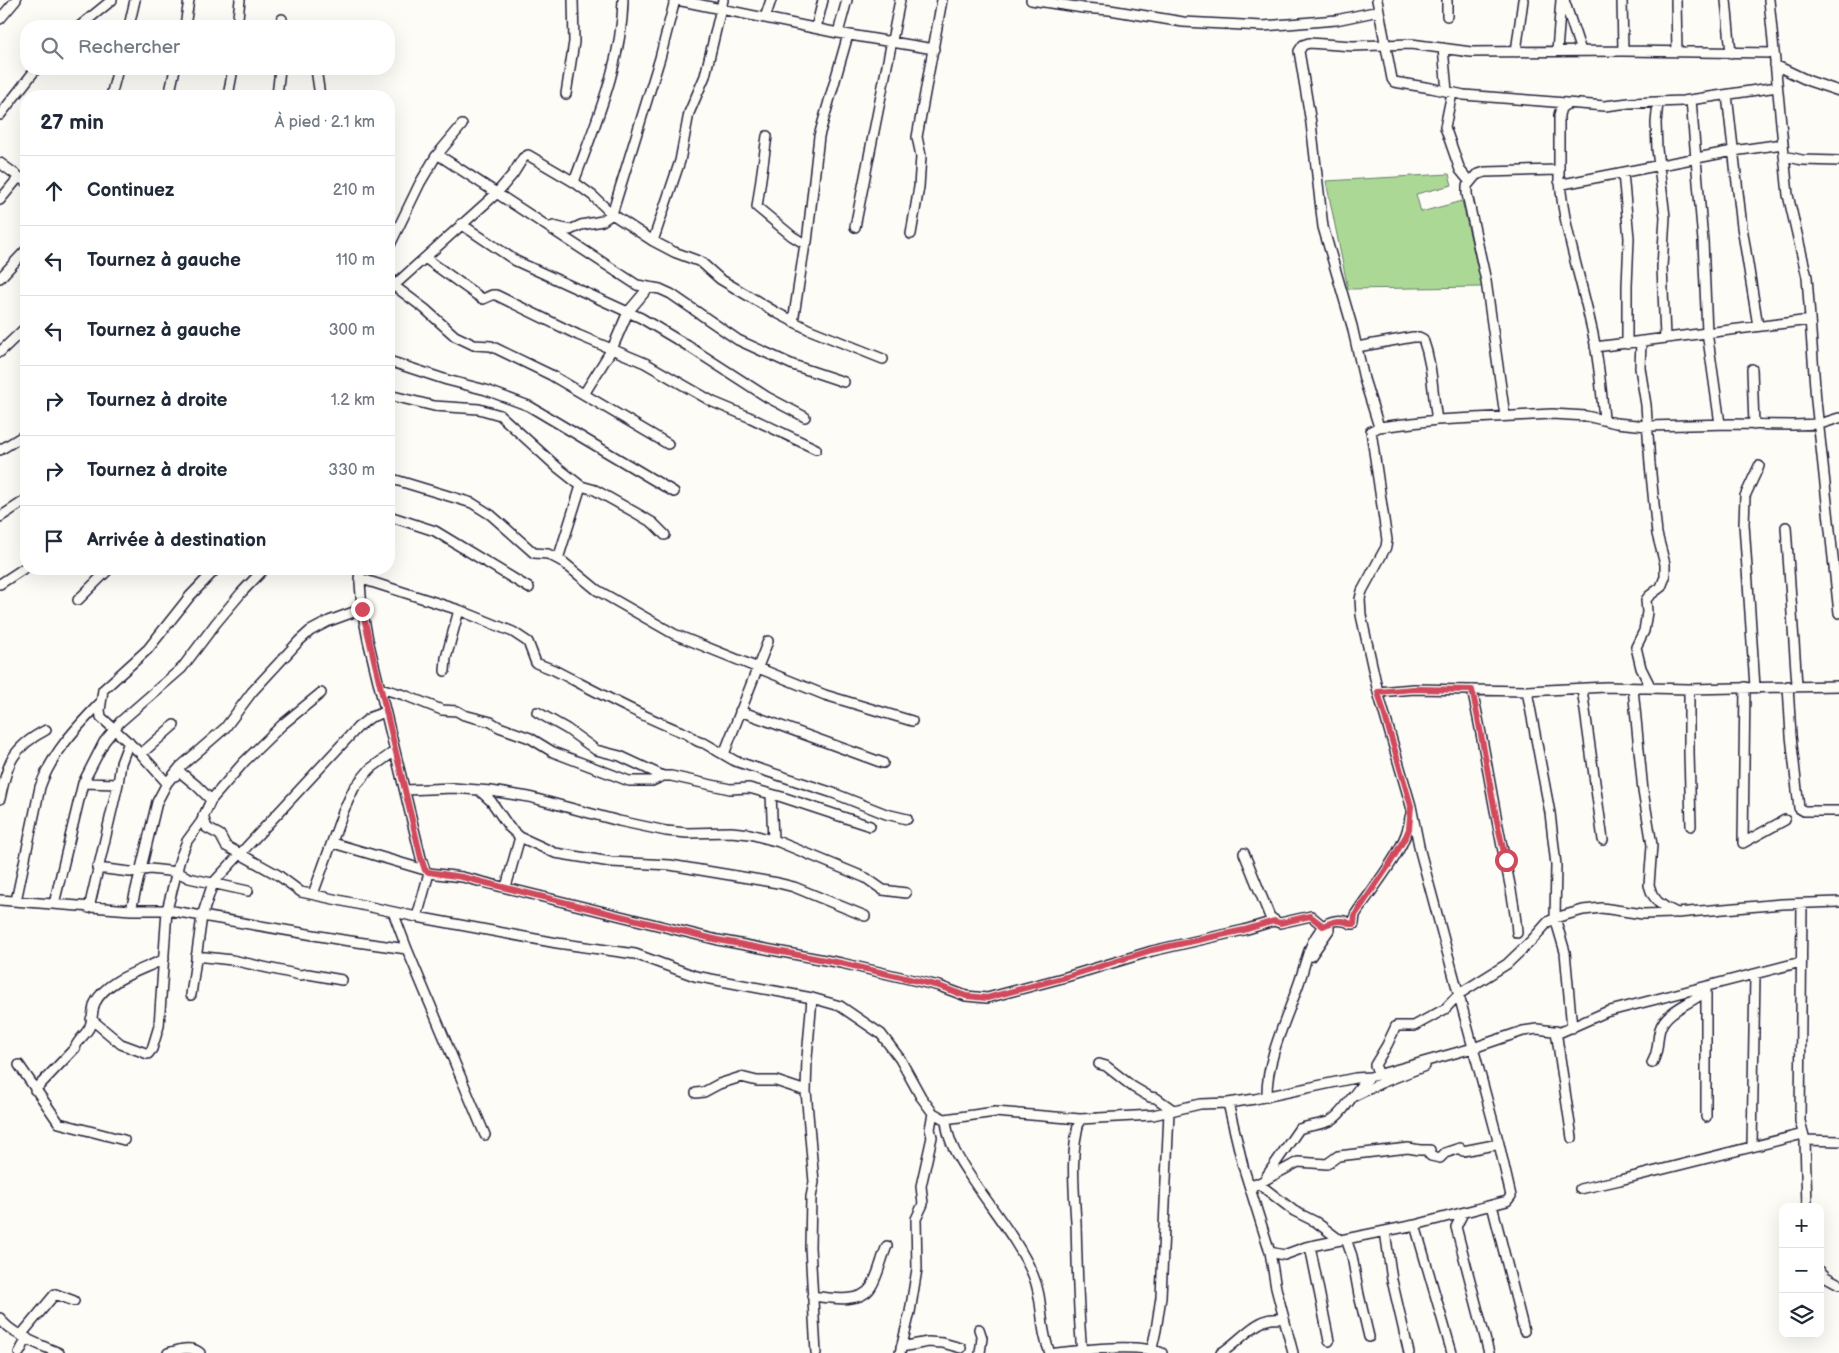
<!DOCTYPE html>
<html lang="fr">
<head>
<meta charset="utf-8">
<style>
	body { margin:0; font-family:"Balsamiq Sans",sans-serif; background:#f6f6f7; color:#1f2937 }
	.controls { position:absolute; right:15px; bottom:15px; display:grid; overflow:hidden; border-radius:10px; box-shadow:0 5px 20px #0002 }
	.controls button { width:45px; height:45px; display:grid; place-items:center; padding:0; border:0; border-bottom:1px solid #e0e1e3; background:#fff; color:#1f2937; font:25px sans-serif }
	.stop { position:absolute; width:15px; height:15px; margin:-11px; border:4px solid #d1495b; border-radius:50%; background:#fff }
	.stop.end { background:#d1495b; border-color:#fff; box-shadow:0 1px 5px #0008 }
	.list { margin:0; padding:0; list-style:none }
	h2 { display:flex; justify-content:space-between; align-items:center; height:65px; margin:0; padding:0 20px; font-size:21px }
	h2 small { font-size:16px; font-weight:400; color:#747a83 }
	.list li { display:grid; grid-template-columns:32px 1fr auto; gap:15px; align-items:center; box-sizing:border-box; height:70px; padding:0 20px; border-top:1px solid #e0e1e3 }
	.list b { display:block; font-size:19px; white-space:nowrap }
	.list em { font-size:16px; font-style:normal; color:#747a83 }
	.icon { flex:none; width:28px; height:28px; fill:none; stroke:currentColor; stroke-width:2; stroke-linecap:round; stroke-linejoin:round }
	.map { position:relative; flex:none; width:1839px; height:1353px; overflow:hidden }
	.search { position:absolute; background:#fff; box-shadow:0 5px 20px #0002; left:20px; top:20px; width:375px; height:55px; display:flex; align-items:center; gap:12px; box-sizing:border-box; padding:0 18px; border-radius:20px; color:#747a83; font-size:19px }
	.panel { position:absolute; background:#fff; box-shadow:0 5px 20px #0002; left:20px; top:90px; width:375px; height:485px; border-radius:20px }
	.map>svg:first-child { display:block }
</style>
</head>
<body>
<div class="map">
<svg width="1839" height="1353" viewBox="0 0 1839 1353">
	<rect width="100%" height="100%" fill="#fdfcf7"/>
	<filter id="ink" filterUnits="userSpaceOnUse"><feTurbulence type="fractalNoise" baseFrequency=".02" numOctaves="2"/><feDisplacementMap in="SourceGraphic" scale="10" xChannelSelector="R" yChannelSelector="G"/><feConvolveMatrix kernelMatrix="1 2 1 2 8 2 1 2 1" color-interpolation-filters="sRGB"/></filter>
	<g filter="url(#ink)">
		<!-- green -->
		<path fill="#acd896" stroke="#677d68" d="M 1449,174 L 1452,185 L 1416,194 L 1421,212 L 1462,201 L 1482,287 L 1348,289 L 1326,181 Z"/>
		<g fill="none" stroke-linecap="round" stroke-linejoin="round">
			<!-- minor casing -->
			<g stroke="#22223b" stroke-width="12">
				<path id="minor" d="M 677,0 L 838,33 L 934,49
					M 1031,0 L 1083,8 L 1110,10 L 1183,22 L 1263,26 L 1336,20 L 1379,11
					M 1377,0 L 1392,79 L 1394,82 L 1431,88 L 1464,95 L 1605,106 L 1629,103 L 1683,101 L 1777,87
					M 1564,0 L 1581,51
					M 1622,0 L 1623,51
					M 1676,0 L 1677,52
					M 1726,0 L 1731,53
					M 1769,0 L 1788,195 L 1807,277 L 1816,401 L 1839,613
					M 1447,16 L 1447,0
					M 765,18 L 771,0
					M 0,19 L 16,0
					M 80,26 L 112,0
					M 129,26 L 135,0
					M 185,26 L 189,0
					M 237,26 L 240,0
					M 281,26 L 282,19
					M 816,28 L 823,0
					M 838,33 L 847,0
					M 1443,48 L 1447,91
					M 1557,51 L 1561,0
					M 1516,52 L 1523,0
					M 1775,65 L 1809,81 L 1839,91
					M 316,69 L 320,96
					M 1452,93 L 1445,127 L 1460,170 L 1469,181
					M 566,94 L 574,42 L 573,0
					M 1727,95 L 1742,227 L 1758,326
					M 111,96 L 118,69
					M 169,96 L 175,69
					M 228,96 L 233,69
					M 277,96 L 280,69
					M 1691,100 L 1703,241 L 1707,332 L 1720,424
					M 1658,102 L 1656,123 L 1657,149 L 1665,217 L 1662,267 L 1665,337
					M 1567,104 L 1561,108 L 1559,115 L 1559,181 L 1563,184 L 1733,151 L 1783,144
					M 0,115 L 36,69
					M 767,136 L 757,207 L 792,236 L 805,244 L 807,242 L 819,136 L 848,35
					M 437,155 L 462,125
					M 1784,156 L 1802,160 L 1839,161
					M 0,163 L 26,182
					M 1623,173 L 1629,238 L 1627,286 L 1627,344
					M 574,182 C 595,124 622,63 623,0
					M 1560,182 C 1564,229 1580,275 1590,321 C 1598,353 1601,386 1604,419
					M 0,200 L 19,177
					M 461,224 L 516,261 L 641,318 L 688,346 L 767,397 L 805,417
					M 553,226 L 570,230 L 581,225 L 602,221 L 612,214 L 660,58 L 675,0
					M 855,227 L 900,0
					M 911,234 L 919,187 L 921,156 L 917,137 L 942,0
					M 653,241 L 680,161 L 689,113 L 705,76 L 723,0
					M 390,245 L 420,183 L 436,156 L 440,156 L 637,285 L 660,289 L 671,294 L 738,340 L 793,365 L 844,382
					M 425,258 L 481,298 L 483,299 L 492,295 L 496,295 L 578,335 L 645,363 L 713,402 L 749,417 L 816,449
					M 0,278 L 26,250
					M 393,285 L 425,309 L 455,336 L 474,345 L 491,346 L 551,375 L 668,444
					M 389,290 L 496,194 L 513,174 L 523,158 L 528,155 L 574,182 L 593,196 L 612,214 L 653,241 L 674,252 L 701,262 L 720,279 L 777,313 L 808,329 L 883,359
					M 793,322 L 805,244
					M 1641,341 L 1640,368 L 1646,405 L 1650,464 L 1657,534 L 1665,564 L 1665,577 L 1661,587 L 1649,596 L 1646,600 L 1647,612 L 1644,631 L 1636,647 L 1641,668 L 1651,688
					M 1357,347 L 1413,337 L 1419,337 L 1423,339 C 1433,366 1432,392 1437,420
					M 1595,347 L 1810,320
					M 0,352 L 26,327
					M 389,361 L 447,380 L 486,390 L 529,406 L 674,492
					M 1752,369 L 1754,425
					M 584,394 L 612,349 L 628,312 L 649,287
					M 389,395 L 434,406 L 479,409 L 500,415 L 557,467 L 581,486 L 595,490 L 636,513 L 653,523 L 665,535
					M 1505,416 L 1486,281 L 1467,194 L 1467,186 L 1476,175 L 1485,172 L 1559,170
					M 1379,427 L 1364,379 L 1352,326 L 1323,227 L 1311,123 L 1299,51 L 1303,45 L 1309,43 L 1353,46 L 1411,44 L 1471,52 L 1623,51 L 1774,53
					M 0,450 L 26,434
					M 389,478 L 472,503 L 491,515 L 534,553 L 548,554 L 563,562 L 597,590 L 674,634 L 825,695 L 912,721
					M 389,516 L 435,531 L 529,588
					M 0,517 L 26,500
					M 1786,527 L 1797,685
					M 558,559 L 581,486
					M 359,569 L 362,609 L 368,640 L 421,858 L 425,870 L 429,873 L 462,877 L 718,940 L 841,963 L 939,986 L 966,996 L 987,998 L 1066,977 L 1152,951 L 1244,930 L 1274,921
					M 359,578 L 459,610 L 513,632 L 528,642 L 536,663 L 554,670 C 597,692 641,716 687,734 C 693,737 696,743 704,743 L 735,761 L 833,793 L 886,814 L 907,819
					M 0,584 L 26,567
					M 78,600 L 109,569
					M 445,671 L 446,658 L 459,610
					M 1788,686 L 1791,736 L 1799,808 L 1804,811 L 1839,811
					M 1745,687 L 1743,843 L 1785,820
					M 1755,687 L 1744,524 L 1745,496 L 1759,466
					M 380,688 L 404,695 L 442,710 L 457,711 L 464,715 L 491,722 L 499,727 L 530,738 L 553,752 L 629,781 L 652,781 L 663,776 L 671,776 L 730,789 L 749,788 L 782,797 L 870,826
					M 1633,688 L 1643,791 L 1652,845 L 1649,885 L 1652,894 L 1658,902 L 1665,907 L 1677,913 L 1782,904 L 1839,902
					M 1582,689 L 1603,840
					M 1689,689 L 1689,753 L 1691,826
					M 1472,690 C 1483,738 1490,787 1500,836 C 1506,869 1515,900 1517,933
					M 1527,691 L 1550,813 L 1556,865 L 1555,918 L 1565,952 L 1572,1028
					M 1378,692 L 1414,689 L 1527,691 L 1606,687 L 1689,689 L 1839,686
					M 740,711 L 883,763
					M 537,712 L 567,729 L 596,750 L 620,756 L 663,776
					M 141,754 L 174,725
					M 724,754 L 768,641
					M 175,776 L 180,772 L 197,786 L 211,800
					M 83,783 L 118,784
					M 167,783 L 141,754 L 101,717 L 100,710 L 103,690 L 148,649 L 190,596 L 216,569
					M 405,790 L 453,788 L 491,791 L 529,797 L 619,821 L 666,831 L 687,833 L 731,832 L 750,834 L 779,842 L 866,878 L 883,890 L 906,893
					M 479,790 L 491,801 L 509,827 L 520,837 L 555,853 L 611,862 L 670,865 L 778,883 L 794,887 L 865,916
					M 771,794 L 773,840
					M 0,799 C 8,763 11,748 46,730
					M 203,816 L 207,828 L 220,835 L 226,846 L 278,875 L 301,892 L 417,917 L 557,943 L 635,954 L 695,976 L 812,998 L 840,1006 L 881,1034 L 900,1059 L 921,1097 L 933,1113 L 946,1120 C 948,1146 962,1164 976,1185 C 995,1213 1020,1244 1033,1275 C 1044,1300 1039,1328 1050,1353
					M 333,843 L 425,870
					M 1244,853 L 1270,917 L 1277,922 L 1280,923 L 1311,916 L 1323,926
					M 97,868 L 130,872 L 150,869 L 177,872 L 189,878 L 248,891
					M 506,887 L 520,837
					M 313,894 L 343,812 L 354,788 L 370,769 L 395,751
					M 0,900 L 131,910 L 167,910 L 343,940 L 407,949
					M 16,901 L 40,787 C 52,753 76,728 101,702
					M 54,904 L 83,783 L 104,742 L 120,722 L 182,668 L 216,623 L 242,592 L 264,569
					M 1802,904 L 1800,1121 L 1805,1140 L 1839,1141
					M 89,908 L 118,784 L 121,763 L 129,742
					M 131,910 L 157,802 L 167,783 L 180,767 L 225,728 L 252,692 L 299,641 L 310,631 L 329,621 L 362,609
					M 393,912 L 407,949 L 485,1135
					M 417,917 L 429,873
					M 196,956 L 232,960 L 300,975 L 308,974 L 342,980
					M 1311,956 L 1329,930 L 1329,924
					M 191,995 L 202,916 L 213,883 L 358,727 L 371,717 L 385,712
					M 812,998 L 807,1058 L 806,1091 L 814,1182 L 811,1197 L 810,1247 L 816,1353
					M 91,1019 L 121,1044 L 148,1054 L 152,1049 L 159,1026 L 167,910 L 180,859 L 187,841 L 201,822 L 211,800 L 244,762 L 283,724 L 321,693
					M 1556,1031 L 1572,1138
					M 1652,1063 C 1660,1049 1656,1042 1660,1029 C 1666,1010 1692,1003 1706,991
					M 1099,1064 L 1106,1066 L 1133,1087 L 1150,1097 L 1156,1098 L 1173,1110
					M 19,1065 L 59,1123 L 124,1140
					M 1379,1075 L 1375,1065 L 1387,1045 L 1396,1026 L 1414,1026 L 1445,1009 L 1459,994 L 1507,964 L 1532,940 L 1548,922 L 1555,918 L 1583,910 L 1602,908 L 1643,914 L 1673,913
					M 35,1090 L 75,1048 C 78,1039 87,1034 90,1026 C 93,1018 92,1010 95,1003 C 107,979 141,971 164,959
					M 696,1093 L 704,1092 L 719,1084 L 741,1077 L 757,1081 L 776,1081 L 806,1091
					M 1354,1096 L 1381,1083 L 1425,1066
					M 1267,1097 C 1266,1059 1287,1018 1299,983 C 1306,963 1308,943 1323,927 C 1329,920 1343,918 1351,924 L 1354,924 L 1355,915 C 1372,888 1408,848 1410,817
					M 1228,1103 L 1243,1166 L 1270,1252 L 1276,1288 L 1293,1353
					M 1706,1117 L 1706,987
					M 945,1119 L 995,1112 L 1080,1119
					M 1805,1140 L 1807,1207
					M 1752,1146 L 1755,975
					M 1266,1177 L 1299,1129 C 1309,1125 1321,1125 1330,1121 C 1345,1113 1355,1088 1370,1077
					M 1256,1183 L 1259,1184 L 1294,1211 L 1316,1222 L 1340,1240
					M 1250,1188 L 1298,1162 L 1327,1164 L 1338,1156 L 1408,1148 L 1420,1150 L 1430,1150 L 1429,1154 L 1431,1156 L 1440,1158 L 1445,1153 L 1460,1148 L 1463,1151 L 1499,1144
					M 1580,1189 L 1620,1180 L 1803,1134
					M 1492,1205 L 1524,1331
					M 1463,1213 L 1456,1227 L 1489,1353
					M 1415,1225 L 1452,1353
					M 1385,1231 L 1392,1280 L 1409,1353
					M 1346,1239 L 1352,1256 L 1359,1295 L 1369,1337
					M 1310,1246 L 1329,1341
					M 1270,1252 L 1284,1255 L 1306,1247 L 1415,1225 L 1507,1201 L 1511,1196 L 1499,1144 L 1420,851 L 1411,806 L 1378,692 L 1361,615 L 1360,599 L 1362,591 L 1386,547 L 1387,540 L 1371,431 L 1379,427 L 1437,420 L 1552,414 L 1586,416 L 1616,423 L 1647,426 L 1731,424 L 1793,425 L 1820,424 L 1839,418
					M 1820,1271 L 1826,1277 L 1839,1284
					M 812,1296 C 829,1298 861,1304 871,1287 C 879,1274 881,1259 887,1246
					M 0,1318 C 9,1334 43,1346 59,1353
					M 979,1329 L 982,1338 L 980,1353
					M 21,1335 L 55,1294 L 74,1301
					M 901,1347 L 928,1342 L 943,1343 L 961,1348
					M 19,1353 L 27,1338
					M 168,1353 C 177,1350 192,1345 200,1353
					M 900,1353 L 910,1312 L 917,1269 L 916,1219 L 923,1204 L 921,1186 L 932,1137 L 930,1129 L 933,1113
					M 1056,1353 C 1082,1350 1138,1343 1162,1353
					M 1082,1353 C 1078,1310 1077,1266 1076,1222 C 1074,1189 1070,1151 1080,1119 L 1153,1115 L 1200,1104 L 1228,1103 L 1255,1099 L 1355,1078 L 1370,1077 L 1473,1048 L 1523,1031 L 1537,1029 L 1561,1032 L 1606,1012 L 1801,962
					M 1151,1353 L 1156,1330 L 1161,1297 L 1169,1111
					M 1221,1353 C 1236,1344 1251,1325 1267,1320 C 1272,1318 1278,1319 1283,1319"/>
			</g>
			<!-- minor -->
			<use href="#minor" stroke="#fdfcf7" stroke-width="9"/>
		</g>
	</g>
	<g fill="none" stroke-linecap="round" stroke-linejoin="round" filter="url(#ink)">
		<!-- route -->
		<path stroke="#d1495b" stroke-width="6" d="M 362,609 L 421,858 L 425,870 L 429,872 L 462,877 L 718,940 L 841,963 L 939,986 L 966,996 L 987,998 L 1066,977 L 1152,950 L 1244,930 L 1274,921 L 1280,923 L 1310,916 L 1323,926 C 1332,922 1341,918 1351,924 L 1354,924 L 1355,915 L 1389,865 L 1406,836 L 1409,829 L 1411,806 L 1378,692 L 1414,689 L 1472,690 C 1485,746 1491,804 1506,860"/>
	</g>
</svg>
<div class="controls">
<button>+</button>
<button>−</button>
<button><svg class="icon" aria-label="layers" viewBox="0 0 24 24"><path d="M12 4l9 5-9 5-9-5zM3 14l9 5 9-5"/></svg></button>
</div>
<div class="stop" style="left:1506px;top:860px"></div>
<div class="stop end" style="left:362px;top:609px"></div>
<div class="search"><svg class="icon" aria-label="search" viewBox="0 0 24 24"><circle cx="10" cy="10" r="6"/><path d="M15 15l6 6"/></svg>Rechercher</div>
<section class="panel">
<h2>27 min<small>À pied · 2.1 km</small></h2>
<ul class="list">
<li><svg class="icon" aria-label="ahead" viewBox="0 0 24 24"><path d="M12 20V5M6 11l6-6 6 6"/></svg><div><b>Continuez</b></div><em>210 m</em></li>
<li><svg class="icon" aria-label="left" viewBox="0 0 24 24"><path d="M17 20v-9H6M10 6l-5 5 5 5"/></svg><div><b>Tournez à gauche</b></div><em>110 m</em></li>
<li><svg class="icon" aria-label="left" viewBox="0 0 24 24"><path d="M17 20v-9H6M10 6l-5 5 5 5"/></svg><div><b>Tournez à gauche</b></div><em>300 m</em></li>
<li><svg class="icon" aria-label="right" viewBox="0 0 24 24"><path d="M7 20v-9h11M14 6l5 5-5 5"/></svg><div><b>Tournez à droite</b></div><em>1.2 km</em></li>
<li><svg class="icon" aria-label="right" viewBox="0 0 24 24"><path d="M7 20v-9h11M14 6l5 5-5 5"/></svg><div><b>Tournez à droite</b></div><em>330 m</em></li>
<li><svg class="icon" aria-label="arrive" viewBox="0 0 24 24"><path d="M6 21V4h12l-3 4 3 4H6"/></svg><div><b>Arrivée à destination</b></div></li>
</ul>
</section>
</div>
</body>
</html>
